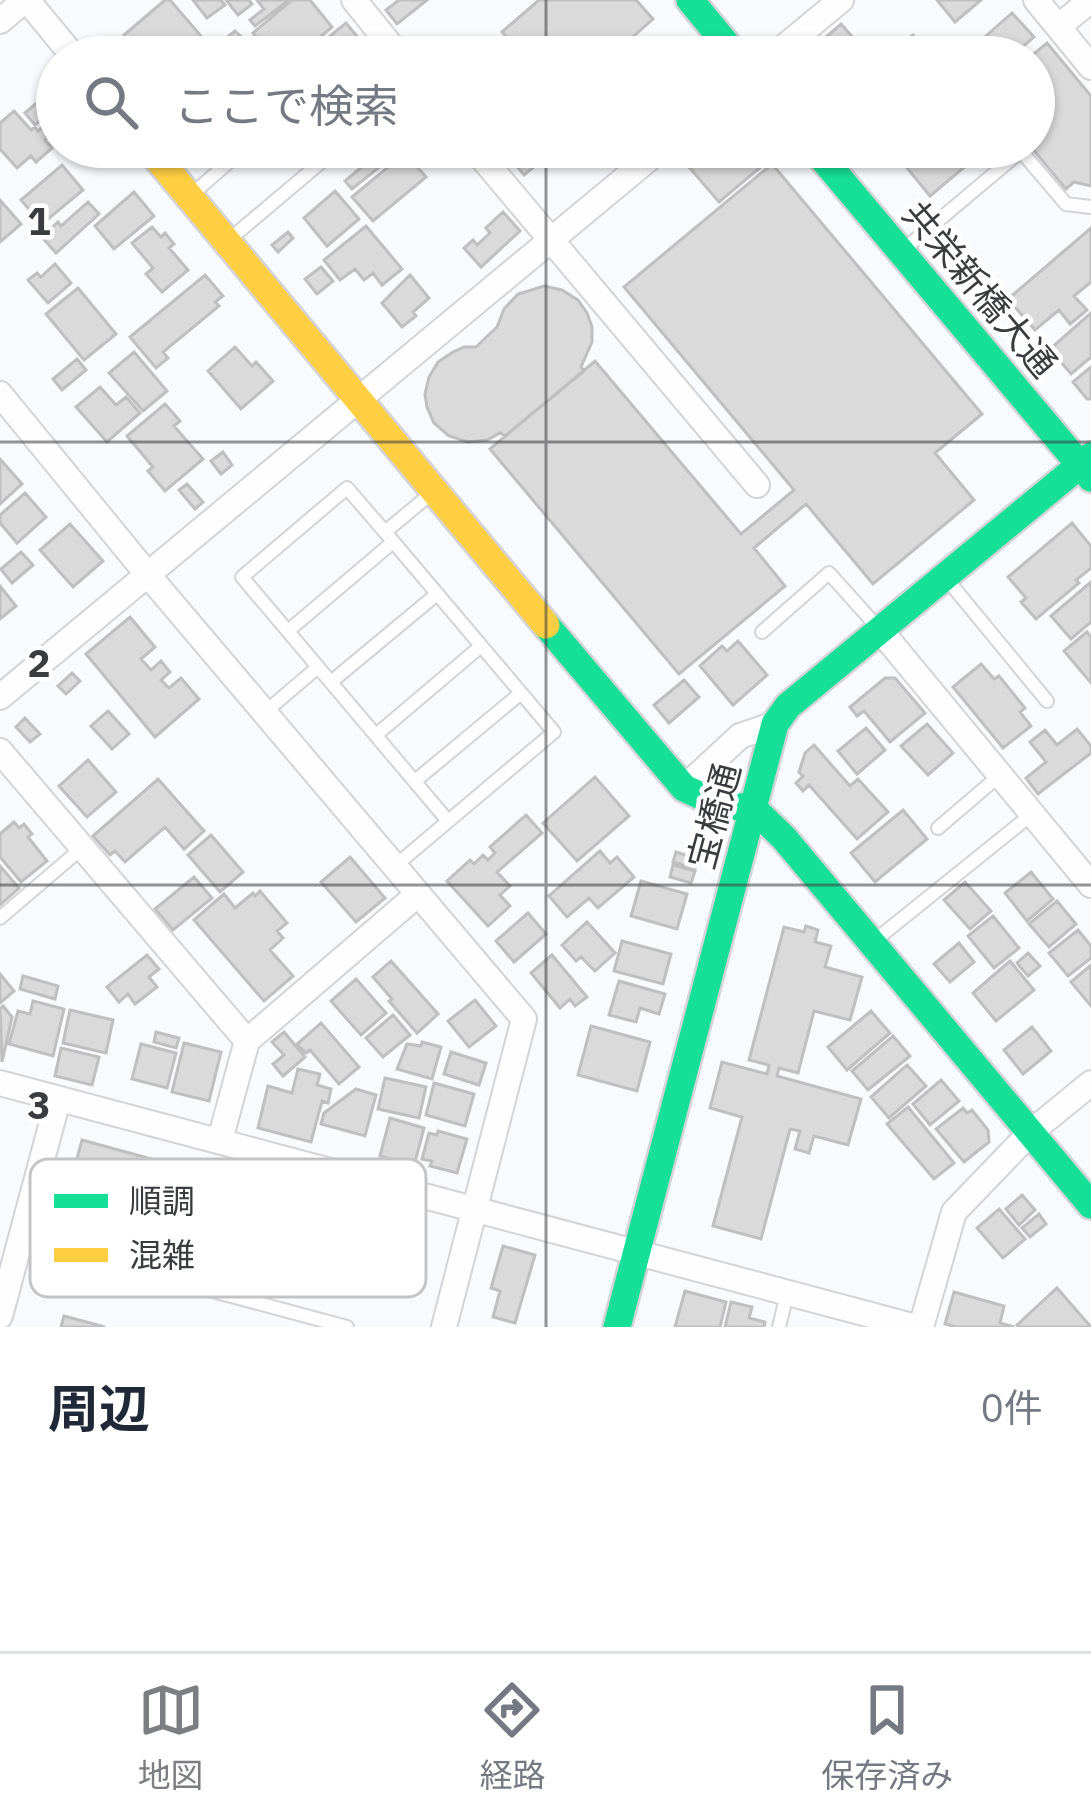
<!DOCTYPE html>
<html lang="ja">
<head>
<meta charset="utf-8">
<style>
	body { margin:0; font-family:"IBM Plex Sans","Noto Sans JP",sans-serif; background:#f2f2f3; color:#1f2937 }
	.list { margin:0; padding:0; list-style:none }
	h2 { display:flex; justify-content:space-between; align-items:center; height:156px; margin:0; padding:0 48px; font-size:51px }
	h2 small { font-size:39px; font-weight:400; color:#747a83 }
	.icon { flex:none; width:66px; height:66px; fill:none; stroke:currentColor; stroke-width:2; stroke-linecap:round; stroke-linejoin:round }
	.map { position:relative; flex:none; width:1091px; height:1327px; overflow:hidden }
	.search { position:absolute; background:#fff; box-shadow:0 3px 9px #0004; left:36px; right:36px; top:36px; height:132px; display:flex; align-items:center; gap:30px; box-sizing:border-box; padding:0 42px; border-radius:66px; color:#747a83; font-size:45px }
	.sheet { height:324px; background:#fff }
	nav { display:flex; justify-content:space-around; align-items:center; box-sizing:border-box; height:168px; border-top:3px solid #e0e1e3; background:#fff; font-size:33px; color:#747a83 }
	nav a { display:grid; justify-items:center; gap:6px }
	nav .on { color:#7d7e82 }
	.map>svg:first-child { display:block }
</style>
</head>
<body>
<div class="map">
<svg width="1091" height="1327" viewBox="0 0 1091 1327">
	<rect width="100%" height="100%" fill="#f9fafd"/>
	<!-- building -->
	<path fill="#dbdada" stroke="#c0bfbf" stroke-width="3" d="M 165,0 L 170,0 L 207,43 L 191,57 L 131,57 L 138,51 L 124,35 Z
		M 193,0 L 221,0 L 225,5 L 207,18 Z
		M 226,0 L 249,0 L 252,4 L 238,15 Z
		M 257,0 L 289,0 L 255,26 L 250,20 L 264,9 Z
		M 292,0 L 310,0 L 332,27 L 297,57 L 272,57 L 253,33 Z
		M 399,0 L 427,0 L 397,24 L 386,10 Z
		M 539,0 L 636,0 L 653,19 L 610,57 L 577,57 L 565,44 L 550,57 L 524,57 L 502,32 Z
		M 937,0 L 981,0 L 955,22 Z
		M 1012,13 L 1034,37 L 1011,57 L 991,57 L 978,43 Z
		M 346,23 L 374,57 L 304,57 Z
		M 841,24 L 870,57 L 810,57 L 811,50 Z
		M 235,31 L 254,48 L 243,57 L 210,57 L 207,53 Z
		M 913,35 L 931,57 L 898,57 L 892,51 Z
		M 1047,43 L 1091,96 L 1091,186 L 1074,182 L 1066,189 L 1031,147 L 1034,147 L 1034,57 L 1030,57 Z
		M 484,44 L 495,57 L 469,57 Z
		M 48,93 L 57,105 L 35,125 L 25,113 Z
		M 14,111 L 31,130 L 35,127 L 38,131 L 46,124 L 53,132 L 45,140 L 52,148 L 36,162 L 31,156 L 17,168 L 0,149 L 0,123 Z
		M 413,147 L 452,147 L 429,166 Z
		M 516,147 L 559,147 L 524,175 L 507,154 Z
		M 696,147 L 758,147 L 769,160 L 719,202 L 682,159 Z
		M 882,147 L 908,147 L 893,160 Z
		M 922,147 L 988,147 L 930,196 L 903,163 Z
		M 405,153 L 426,177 L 373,221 L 352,197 Z
		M 375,156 L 382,165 L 352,189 L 345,181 Z
		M 772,164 L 982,414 L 935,453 L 974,500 L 873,584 L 806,504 L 754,548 L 785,586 L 679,674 L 490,449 L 595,361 L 741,534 L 794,490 L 624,287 Z
		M 62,165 L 83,190 L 42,224 L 21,200 Z
		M 335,191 L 359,219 L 327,246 L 304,218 Z
		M 134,192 L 154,216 L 114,249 L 95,226 Z
		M 0,200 L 21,224 L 0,242 Z
		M 88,202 L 99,214 L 56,253 L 42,237 L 58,222 L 61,226 Z
		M 503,212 L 520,231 L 481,267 L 464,248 L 473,240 L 477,245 L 490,233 L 486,228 Z
		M 366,226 L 402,269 L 382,285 L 373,273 L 364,280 L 355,269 L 340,280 L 324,260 Z
		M 152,227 L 161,237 L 165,233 L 174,244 L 169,248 L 188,270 L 162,292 L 146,274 L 153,268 L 132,243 Z
		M 1091,228 L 1091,282 L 1074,296 L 1087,310 L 1070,324 L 1059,310 L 1035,330 L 1008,299 Z
		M 288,232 L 293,238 L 278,252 L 272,245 Z
		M 55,264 L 71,283 L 48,303 L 28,280 L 37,273 L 41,277 Z
		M 321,267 L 333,281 L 317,294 L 305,279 Z
		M 205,275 L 223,296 L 215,302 L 219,306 L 163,352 L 168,358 L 156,368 L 130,337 Z
		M 410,275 L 429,298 L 413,312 L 416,316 L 402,327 L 382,303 Z
		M 544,286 L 562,290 L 578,300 L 587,313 L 592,327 L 592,342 L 581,367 L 584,371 L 505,436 L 500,433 L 487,440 L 468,442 L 449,436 L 434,423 L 427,407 L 425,394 L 429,377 L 438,362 L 453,352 L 464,347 L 476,347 L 497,327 L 504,309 L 518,294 Z
		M 78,288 L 116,334 L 84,360 L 46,314 Z
		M 1091,313 L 1091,357 L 1071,374 L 1050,349 Z
		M 235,347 L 252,366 L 256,362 L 273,381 L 241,409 L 208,371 Z
		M 134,352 L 167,391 L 143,411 L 109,373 Z
		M 77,359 L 86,370 L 62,390 L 53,379 Z
		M 1091,367 L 1091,399 L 1087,399 L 1073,382 Z
		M 100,387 L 116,405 L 126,397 L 140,413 L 107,442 L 76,407 Z
		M 165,404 L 180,421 L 174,426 L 203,459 L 165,491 L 148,471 L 153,467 L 127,436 Z
		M 223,452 L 232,465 L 221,474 L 211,461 Z
		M 0,459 L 22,484 L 0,504 Z
		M 187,484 L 203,502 L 195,509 L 179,490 Z
		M 25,493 L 46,517 L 17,543 L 0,523 L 0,515 Z
		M 1072,523 L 1091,546 L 1091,568 L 1076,580 L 1079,583 L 1036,619 L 1021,602 L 1026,598 L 1008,577 Z
		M 70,524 L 103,561 L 73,587 L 40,550 Z
		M 21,552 L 33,565 L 12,583 L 1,569 Z
		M 1091,582 L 1091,622 L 1071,639 L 1051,616 Z
		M 0,586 L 16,606 L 0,619 Z
		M 130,617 L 155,647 L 141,659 L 151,670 L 161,661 L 170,672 L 161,680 L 169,688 L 181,678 L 199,699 L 155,737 L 86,654 Z
		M 1087,632 L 1091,637 L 1091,683 L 1064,651 Z
		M 738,641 L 767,675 L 733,705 L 700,666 L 722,646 L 727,651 Z
		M 981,664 L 994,679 L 999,676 L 1025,708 L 1020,712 L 1031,726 L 1003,748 L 953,687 Z
		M 72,673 L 80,681 L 66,694 L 58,686 Z
		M 885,678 L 895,678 L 925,713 L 890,742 L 864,711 L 857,716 L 850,707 Z
		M 684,680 L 699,697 L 669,723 L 654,705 Z
		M 108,711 L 129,734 L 112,749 L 91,726 Z
		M 25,718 L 40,734 L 30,742 L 16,727 Z
		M 927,724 L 953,753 L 928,775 L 901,746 Z
		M 866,728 L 885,750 L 857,774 L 838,751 Z
		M 1077,729 L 1091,746 L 1091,753 L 1038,794 L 1026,778 L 1046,762 L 1030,742 L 1045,730 L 1057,745 Z
		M 814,745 L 850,786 L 858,779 L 888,812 L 857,839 L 809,785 L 803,791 L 796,783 L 803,776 L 799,772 L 805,753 Z
		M 88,760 L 116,792 L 87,817 L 59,786 Z
		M 595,777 L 629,816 L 577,861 L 543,823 Z
		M 158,779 L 204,831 L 184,849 L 165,827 L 125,862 L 115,851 L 110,855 L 93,836 Z
		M 903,810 L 927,839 L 875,882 L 851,853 Z
		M 526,815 L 542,833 L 497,872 L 510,886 L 500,895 L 510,906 L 488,926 L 447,881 L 470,860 L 474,864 L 483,855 L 488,860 L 495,853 L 490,847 Z
		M 14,822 L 19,828 L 24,824 L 32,834 L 28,837 L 47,861 L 21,882 L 0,857 L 0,834 Z
		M 211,835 L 243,872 L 220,892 L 188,855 Z
		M 600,851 L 610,863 L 617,857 L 634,877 L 598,908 L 589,898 L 567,917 L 549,896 Z
		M 676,852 L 698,859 L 695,869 L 673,862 Z
		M 350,857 L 385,898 L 356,922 L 321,882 Z
		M 673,865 L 695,871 L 691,883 L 670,877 Z
		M 0,866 L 19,888 L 0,905 Z
		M 1031,872 L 1053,899 L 1027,921 L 1005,893 Z
		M 194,877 L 212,898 L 173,930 L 155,909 Z
		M 641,881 L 687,894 L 677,929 L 631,916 Z
		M 965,882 L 991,911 L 970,929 L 944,900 Z
		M 260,891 L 287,923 L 277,931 L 283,938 L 270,950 L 293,976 L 264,1001 L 194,920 L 224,894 L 235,908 L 253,893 L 255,896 Z
		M 1057,901 L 1076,924 L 1049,947 L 1029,924 Z
		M 528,913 L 546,934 L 514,962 L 496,941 Z
		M 993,916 L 1019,948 L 994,968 L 968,936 Z
		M 587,922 L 615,953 L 595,971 L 581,957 L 576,961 L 562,945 Z
		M 806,926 L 818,930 L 815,942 L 831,946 L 825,967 L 862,977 L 850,1020 L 814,1011 L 798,1073 L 779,1068 L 777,1076 L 861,1099 L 848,1145 L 814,1136 L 809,1153 L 795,1149 L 800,1131 L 790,1129 L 761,1239 L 713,1226 L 742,1117 L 710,1108 L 722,1062 L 767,1074 L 769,1065 L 749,1060 L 784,927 L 804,932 Z
		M 1078,930 L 1091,946 L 1091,958 L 1068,976 L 1049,953 Z
		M 622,941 L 671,954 L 663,984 L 614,971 Z
		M 959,943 L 974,962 L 950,982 L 934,964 Z
		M 1028,953 L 1040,966 L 1028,976 L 1017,963 Z
		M 147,955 L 159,969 L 149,977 L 157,987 L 135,1004 L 128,994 L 119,1002 L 107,987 Z
		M 552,955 L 587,997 L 575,1006 L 570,999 L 560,1008 L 531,973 Z
		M 391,961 L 438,1014 L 417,1033 L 389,1001 L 392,999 L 373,977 Z
		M 1010,961 L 1034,990 L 996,1021 L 973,993 Z
		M 1091,965 L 1091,1006 L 1071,982 Z
		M 0,974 L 14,991 L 0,1003 Z
		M 23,976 L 58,986 L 55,999 L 20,989 Z
		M 356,979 L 386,1013 L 361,1035 L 331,1001 Z
		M 619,981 L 665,994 L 659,1014 L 640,1008 L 636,1022 L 609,1015 Z
		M 475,1000 L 496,1026 L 469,1047 L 448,1021 Z
		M 33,1001 L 64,1009 L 53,1056 L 9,1044 L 18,1011 L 30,1014 Z
		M 3,1006 L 12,1017 L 2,1062 L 0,1009 Z
		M 70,1010 L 113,1020 L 106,1053 L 63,1043 Z
		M 871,1011 L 890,1033 L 847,1070 L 828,1047 Z
		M 393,1015 L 410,1035 L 383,1057 L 366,1038 Z
		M 321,1023 L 359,1067 L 339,1084 L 310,1050 L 306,1053 L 297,1044 Z
		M 591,1026 L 650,1042 L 637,1091 L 578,1075 Z
		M 1032,1027 L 1051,1051 L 1023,1074 L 1004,1050 Z
		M 156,1032 L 179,1038 L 176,1048 L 154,1042 Z
		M 284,1032 L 305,1057 L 283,1076 L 273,1064 L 284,1055 L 272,1042 Z
		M 893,1036 L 910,1056 L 868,1090 L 852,1071 Z
		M 422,1042 L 441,1047 L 432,1079 L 397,1069 L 407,1044 L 421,1046 Z
		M 184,1043 L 221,1052 L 209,1101 L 172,1092 Z
		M 141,1044 L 176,1053 L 167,1088 L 132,1079 Z
		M 61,1048 L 99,1057 L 92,1085 L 55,1076 Z
		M 451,1052 L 486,1063 L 479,1085 L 444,1074 Z
		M 907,1065 L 926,1086 L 889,1118 L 871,1097 Z
		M 298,1069 L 320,1074 L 317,1085 L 331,1089 L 328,1103 L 322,1101 L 311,1142 L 258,1128 L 268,1086 L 292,1093 Z
		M 385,1078 L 426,1087 L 419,1118 L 378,1109 Z
		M 941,1080 L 959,1101 L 930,1125 L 913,1104 Z
		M 434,1083 L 474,1094 L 465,1126 L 426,1115 Z
		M 356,1089 L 376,1095 L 365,1136 L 321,1124 L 324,1113 Z
		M 908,1107 L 954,1163 L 934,1179 L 887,1124 Z
		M 963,1108 L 967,1113 L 972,1110 L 988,1130 L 989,1142 L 964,1162 L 936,1129 Z
		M 390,1118 L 424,1128 L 414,1166 L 380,1156 Z
		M 438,1131 L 467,1139 L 457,1173 L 430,1166 L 432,1161 L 422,1159 L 429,1133 L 437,1135 Z
		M 82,1140 L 188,1169 L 179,1201 L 139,1190 L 131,1222 L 65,1203 Z
		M 1022,1195 L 1035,1210 L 1019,1225 L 1006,1209 Z
		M 999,1209 L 1025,1239 L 1003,1258 L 977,1228 Z
		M 1039,1214 L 1046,1224 L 1030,1237 L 1022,1228 Z
		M 503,1246 L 535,1255 L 515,1323 L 493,1317 L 500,1291 L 491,1288 Z
		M 1057,1288 L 1091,1327 L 1019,1327 L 1017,1325 Z
		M 685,1291 L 726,1302 L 720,1327 L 675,1327 Z
		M 954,1292 L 1004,1306 L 1000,1323 L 1014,1327 L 957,1327 L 945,1324 Z
		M 731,1302 L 752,1307 L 749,1318 L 765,1322 L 764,1327 L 725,1327 Z
		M 64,1316 L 105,1327 L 61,1327 Z"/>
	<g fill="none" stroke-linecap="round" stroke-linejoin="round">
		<!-- lane casing -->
		<g stroke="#d4d4d8" stroke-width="16">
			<path id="lane" d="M 190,196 L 246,147
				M 230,239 L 339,147
				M 902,251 L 1021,151 L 1066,204 L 1091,207
				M 385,532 L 347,488 L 242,577 L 448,821
				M 945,577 L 1047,701
				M 288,631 L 393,542
				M 762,632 L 829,573 L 880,630
				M 331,682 L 437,594
				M 264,713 L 318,667
				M 376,735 L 481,646
				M 415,781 L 521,693
				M 938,828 L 1000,775
				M 395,866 L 554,732 L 385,532 L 433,492
				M 0,918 L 82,848
				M 873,942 L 1032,814
				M 194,1286 L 347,1327
				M 779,1327 L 787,1294"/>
		</g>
		<!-- street casing -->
		<g stroke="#d4d4d8" stroke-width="28">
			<path id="street" d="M 27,0 L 74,57
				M 354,0 L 400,57
				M 1036,0 L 1091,67
				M 0,21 L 25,0
				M 1058,27 L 1091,0
				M 772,57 L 841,0
				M 473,147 L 757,485
				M 0,394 L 148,575 L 524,1019 L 444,1327
				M 880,630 L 1091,885
				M 0,697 L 663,147
				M 0,751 L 247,1041 L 220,1140
				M 684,788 L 740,736 L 775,724
				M 247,1041 L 417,895
				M 0,1083 L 916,1327
				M 0,1316 L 58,1100
				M 921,1327 L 954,1212 L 1031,1132 L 1091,1083"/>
		</g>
		<!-- fast casing -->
		<g stroke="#d4d4d8" stroke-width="32">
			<path id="fast" d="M 690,0 L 737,57
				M 813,147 L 1091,478
				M 546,625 L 684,788 L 720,805 L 753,808 L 784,838 L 1091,1205
				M 617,1327 L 775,724 L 788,706 L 1091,456"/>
		</g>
		<!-- slow casing -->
		<g stroke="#d4d4d8" stroke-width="32">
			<path id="slow" d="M 148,147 L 546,625"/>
		</g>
		<!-- lane -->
		<use href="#lane" stroke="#fefeff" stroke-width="12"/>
		<!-- street -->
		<use href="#street" stroke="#fefeff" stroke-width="24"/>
		<!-- fast -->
		<use href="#fast" stroke="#16e098" stroke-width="27"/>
		<!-- slow -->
		<use href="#slow" stroke="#ffcf43" stroke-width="27"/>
	</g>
	<!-- grid -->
	<path fill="none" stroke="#3a3c40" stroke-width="3" stroke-opacity="0.55" d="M 546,0 L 546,57M 546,147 L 546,1327M 0,442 L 1091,442M 0,885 L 1091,885"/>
	<g text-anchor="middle" stroke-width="9" stroke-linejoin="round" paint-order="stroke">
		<!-- street labels -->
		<g font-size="36" fill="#3a3c40" stroke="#fff">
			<text transform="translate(980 289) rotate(50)" y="13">共栄新橋大通</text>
			<text transform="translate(714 816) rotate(-75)" y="13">宝橋通</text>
		</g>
	</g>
	<!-- legend -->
	<rect x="30" y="1159" width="396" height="138" rx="18" fill="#fff" stroke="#c4c4c6" stroke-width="3"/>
	<rect x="54" y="1194" width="54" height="14" fill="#16e098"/>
	<rect x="54" y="1248" width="54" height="14" fill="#ffcf43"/>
	<g font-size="33" fill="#3a3c40">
		<text x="129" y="1213">順調</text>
		<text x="129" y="1267">混雑</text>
	</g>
	<g font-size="39" text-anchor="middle" font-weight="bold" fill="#3a3c40" stroke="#fff" stroke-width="9" stroke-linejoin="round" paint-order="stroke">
		<text x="39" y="235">1</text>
		<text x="39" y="677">2</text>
		<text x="39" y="1119">3</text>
	</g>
</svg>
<div class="search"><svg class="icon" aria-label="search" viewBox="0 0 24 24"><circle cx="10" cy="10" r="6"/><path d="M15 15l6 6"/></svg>ここで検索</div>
</div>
<section class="sheet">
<h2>周辺<small>0件</small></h2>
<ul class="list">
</ul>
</section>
<nav>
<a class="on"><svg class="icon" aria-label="map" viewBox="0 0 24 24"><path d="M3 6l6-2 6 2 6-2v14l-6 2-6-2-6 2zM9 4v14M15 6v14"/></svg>地図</a>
<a><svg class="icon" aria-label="directions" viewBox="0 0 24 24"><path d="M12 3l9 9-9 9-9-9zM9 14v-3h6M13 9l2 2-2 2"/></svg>経路</a>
<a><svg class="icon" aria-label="saved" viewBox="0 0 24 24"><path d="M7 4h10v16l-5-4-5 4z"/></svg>保存済み</a>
</nav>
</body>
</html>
